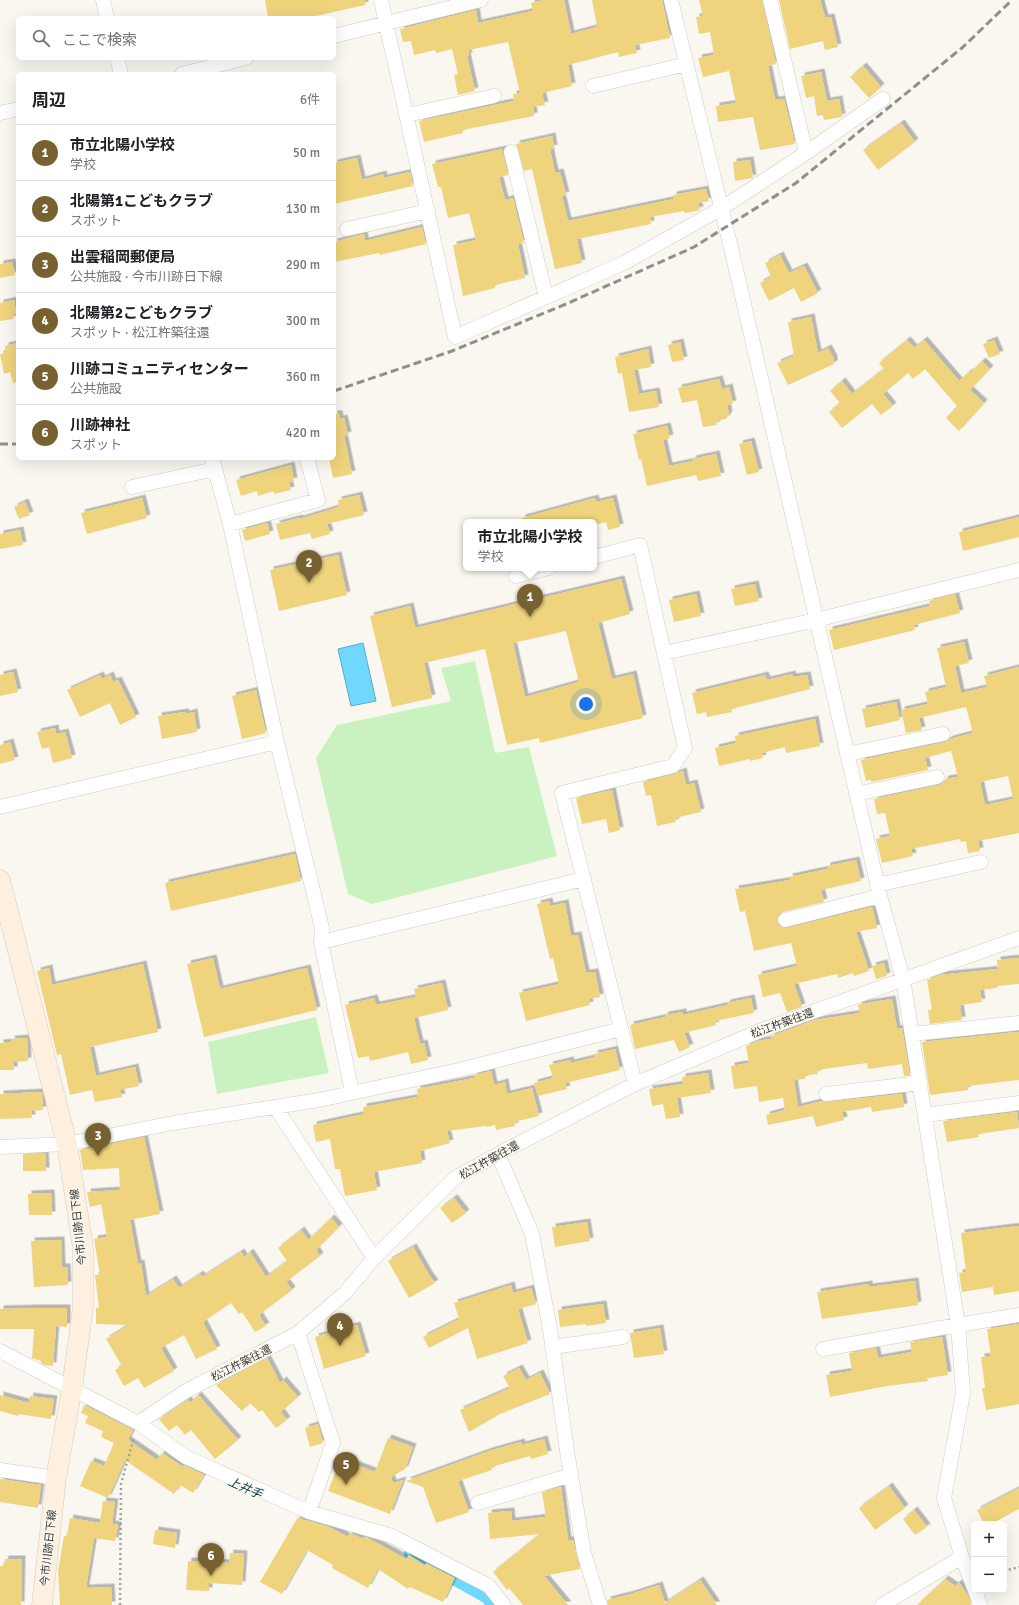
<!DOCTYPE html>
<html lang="ja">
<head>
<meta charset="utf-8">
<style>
	body { margin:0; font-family:Signika,"Noto Sans JP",sans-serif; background:#f2f2f2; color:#202124 }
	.controls { position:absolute; right:12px; bottom:12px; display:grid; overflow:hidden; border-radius:6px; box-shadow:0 4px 16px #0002 }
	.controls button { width:36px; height:36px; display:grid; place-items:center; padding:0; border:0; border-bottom:1px solid #e0e0e0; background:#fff; color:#202124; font:20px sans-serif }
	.you { position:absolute; left:586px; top:704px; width:14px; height:14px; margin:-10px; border:3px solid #fff; border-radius:50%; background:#1a73e8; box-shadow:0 0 0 6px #1a73e833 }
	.badge { display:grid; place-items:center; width:26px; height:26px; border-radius:50%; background:#786131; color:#fff; font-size:13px; font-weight:700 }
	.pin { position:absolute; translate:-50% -33px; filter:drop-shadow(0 1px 2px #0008) }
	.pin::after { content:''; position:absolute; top:21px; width:14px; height:12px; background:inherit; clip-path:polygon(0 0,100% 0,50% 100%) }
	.popup { position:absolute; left:463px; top:519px; width:134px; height:52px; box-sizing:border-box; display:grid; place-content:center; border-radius:6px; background:#fff; filter:drop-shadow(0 1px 3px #0005); font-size:13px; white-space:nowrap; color:#757577 }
	.popup b { font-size:15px; color:#202124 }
	.popup::after { content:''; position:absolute; left:50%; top:100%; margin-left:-8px; border:8px solid transparent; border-top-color:#fff }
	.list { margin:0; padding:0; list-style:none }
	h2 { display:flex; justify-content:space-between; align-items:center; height:52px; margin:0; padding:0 16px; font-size:17px }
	h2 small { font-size:13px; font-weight:400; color:#757577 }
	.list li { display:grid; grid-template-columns:26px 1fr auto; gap:12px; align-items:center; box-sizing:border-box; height:56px; padding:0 16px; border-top:1px solid #e0e0e0 }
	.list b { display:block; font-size:15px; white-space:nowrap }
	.list p { margin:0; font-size:13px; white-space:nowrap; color:#757577 }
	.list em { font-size:13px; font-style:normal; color:#757577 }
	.icon { flex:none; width:22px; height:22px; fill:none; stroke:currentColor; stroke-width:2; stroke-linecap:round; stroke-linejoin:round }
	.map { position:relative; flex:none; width:1019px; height:1605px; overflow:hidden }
	.search { position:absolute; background:#fff; box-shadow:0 4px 16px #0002; left:16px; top:16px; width:320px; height:44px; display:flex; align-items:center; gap:10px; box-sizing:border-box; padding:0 14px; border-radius:6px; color:#757577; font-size:15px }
	.panel { position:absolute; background:#fff; box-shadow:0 4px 16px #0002; left:16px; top:72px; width:320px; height:388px; border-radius:6px }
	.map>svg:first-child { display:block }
</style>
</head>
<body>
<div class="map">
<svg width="1019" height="1605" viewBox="0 0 1019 1605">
	<defs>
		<filter id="shadow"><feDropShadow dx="3.5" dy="-3.5" stdDeviation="0" flood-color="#0004"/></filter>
	</defs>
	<rect width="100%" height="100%" fill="#f9f7ef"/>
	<!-- green -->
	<path fill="#caf2c1" d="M 475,661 L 495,753 L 529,747 L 557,856 L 372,904 L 348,894 L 316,758 L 337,725 L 451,701 L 441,668 Z
		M 316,1017 L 329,1073 L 217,1094 L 208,1042 Z"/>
	<!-- water -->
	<path fill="#70d8ff" stroke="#61a9c4" d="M 363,643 L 376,701 L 351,706 L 338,649 Z"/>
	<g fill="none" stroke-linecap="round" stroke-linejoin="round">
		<!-- canal -->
		<path stroke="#70d8ff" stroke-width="16" d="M 412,1553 L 488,1596 L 495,1605"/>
	</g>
	<!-- building -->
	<path fill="#efd47d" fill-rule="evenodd" filter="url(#shadow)" d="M 265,0 L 365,0 L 365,5 L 307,18 L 268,18 Z
		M 544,0 L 564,0 L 571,34 L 597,27 L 592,0 L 662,0 L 670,38 L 635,45 L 637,53 L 619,57 L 618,52 L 568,65 L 572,86 L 542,93 L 545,105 L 533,107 L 534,116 L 462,130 L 463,133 L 424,142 L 419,121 L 514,101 L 513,94 L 520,93 L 508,42 L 468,50 L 469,56 L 467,56 L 475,91 L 458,95 L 454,75 L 458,74 L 452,49 L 436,53 L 435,50 L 414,55 L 411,41 L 403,42 L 400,29 L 476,10 L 478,23 L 533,11 L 531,3 Z
		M 699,0 L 762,0 L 776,64 L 768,66 L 775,100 L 784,99 L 795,144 L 760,150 L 753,117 L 718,122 L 716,106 L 736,103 L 729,71 L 703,77 L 698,58 L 714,55 L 710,32 L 699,34 L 696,17 L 703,16 Z
		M 779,0 L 820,0 L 825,18 L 831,17 L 838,47 L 825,50 L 823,41 L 790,49 Z
		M 863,66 L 881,87 L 869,98 L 850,77 Z
		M 821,72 L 827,101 L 839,99 L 842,117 L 824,120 L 823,115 L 817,116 L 814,96 L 806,98 L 801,76 Z
		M 901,123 L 915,142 L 878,170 L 863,150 Z
		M 552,136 L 554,148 L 550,149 L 555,173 L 560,172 L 566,195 L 562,196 L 568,221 L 674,199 L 673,195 L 706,189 L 709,201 L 698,203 L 700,210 L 685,213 L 684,211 L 650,217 L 651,224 L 577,239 L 582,263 L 555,269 L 532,169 L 524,171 L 516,144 Z
		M 503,149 L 503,154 L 508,175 L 499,177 L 505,200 L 513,198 L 524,243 L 518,244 L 525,278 L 495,285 L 495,288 L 463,296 L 453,245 L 476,240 L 469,213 L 448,218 L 441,187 L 438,187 L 432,164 Z
		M 357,158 L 362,180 L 383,174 L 384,178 L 410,172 L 413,186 L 334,204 L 334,163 Z
		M 750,160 L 753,178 L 735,181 L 733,162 Z
		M 422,227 L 426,244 L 380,255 L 379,253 L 334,262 L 334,242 L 364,234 L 365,241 Z
		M 780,255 L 789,273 L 804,266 L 818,293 L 801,302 L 794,288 L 769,301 L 760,283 L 771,277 L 765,263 Z
		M 12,262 L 15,275 L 0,278 L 0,264 Z
		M 14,300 L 16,313 L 13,314 L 14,319 L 0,321 L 0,303 Z
		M 811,317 L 818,353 L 828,348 L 834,359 L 834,364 L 788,385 L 777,363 L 794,356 L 788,322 Z
		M 907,340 L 914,348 L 924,340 L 959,381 L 969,372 L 970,373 L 982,361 L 990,369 L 970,390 L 984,403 L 959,431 L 946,418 L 957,406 L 925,369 L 913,379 L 908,373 L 883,394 L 893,406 L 881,415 L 872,404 L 842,428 L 829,412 L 840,403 L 830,391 L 842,381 L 852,394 L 884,369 L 879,363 Z
		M 994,340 L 1000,354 L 989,358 L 983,344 Z
		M 680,342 L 684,360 L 672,362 L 668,345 Z
		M 18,343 L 18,382 L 13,383 L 10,372 L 4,374 L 0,354 L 6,353 L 5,346 Z
		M 648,349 L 651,367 L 634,370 L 639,394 L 656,391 L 659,407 L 629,412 L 622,373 L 618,374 L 615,357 Z
		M 719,379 L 722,389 L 729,387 L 733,404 L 727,405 L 729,414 L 726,419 L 716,421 L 717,425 L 703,427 L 697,400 L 682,403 L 678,388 Z
		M 334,414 L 339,414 L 340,419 L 344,418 L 348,435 L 344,436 L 352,474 L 333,478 L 329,459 L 334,458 Z
		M 667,426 L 670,438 L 663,440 L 669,466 L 693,461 L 692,459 L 716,454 L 721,476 L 698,481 L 696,475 L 647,486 L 641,459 L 639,460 L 633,434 Z
		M 751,441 L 759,472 L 747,475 L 739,444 Z
		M 291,465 L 294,481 L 289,482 L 291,490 L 274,494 L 274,491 L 258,496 L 257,491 L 241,496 L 236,480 Z
		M 359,495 L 364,515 L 327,524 L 330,534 L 312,539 L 310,533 L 280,540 L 276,524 L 299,518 L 300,519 L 339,507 L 338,500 Z
		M 142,498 L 147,518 L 87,534 L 81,513 Z
		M 595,498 L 596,502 L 613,498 L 620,527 L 608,530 L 606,522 L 594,525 L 594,522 L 522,522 L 522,518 Z
		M 25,502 L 30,515 L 19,519 L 14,507 Z
		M 1019,517 L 1019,537 L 963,551 L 959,532 Z
		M 267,523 L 270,534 L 245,541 L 242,530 Z
		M 20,530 L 23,545 L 0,549 L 0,534 Z
		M 338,555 L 347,595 L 279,611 L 270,570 Z
		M 621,579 L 630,614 L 598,623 L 612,679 L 633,674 L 643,718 L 540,743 L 539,738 L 507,745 L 485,649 L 424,663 L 432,698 L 392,707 L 370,616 L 410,606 L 415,628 ZM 566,631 L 579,682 L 525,697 L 513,643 Z
		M 755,584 L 759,601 L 735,606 L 731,589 Z
		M 696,594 L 701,616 L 674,622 L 669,600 Z
		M 955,594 L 960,613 L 914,625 L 915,630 L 834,650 L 829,630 L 930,606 L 929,601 Z
		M 964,642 L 969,663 L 955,666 L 961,693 L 987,687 L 984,676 L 1019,667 L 1019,833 L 978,841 L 980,851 L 968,853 L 966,841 L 961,842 L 960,839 L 911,849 L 913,856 L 882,863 L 876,839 L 890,836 L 885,813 L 877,814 L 874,799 L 939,785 L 943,783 L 945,779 L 958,777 L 951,751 L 925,758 L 928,770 L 871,782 L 871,779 L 866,781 L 861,760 L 945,742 L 950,739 L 973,733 L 966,707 L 919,718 L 922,730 L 906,733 L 901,710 L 928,704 L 925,692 L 946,687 L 937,648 ZM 1008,776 L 1013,799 L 985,805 L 980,782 Z
		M 13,672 L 18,692 L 0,696 L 0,675 Z
		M 792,674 L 793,677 L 807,675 L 810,689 L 731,709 L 732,712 L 707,717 L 706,712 L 697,714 L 692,693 L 765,675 L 767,680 Z
		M 100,675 L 102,679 L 110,675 L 113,682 L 118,680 L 136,717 L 120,725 L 110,703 L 80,717 L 67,690 Z
		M 256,690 L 266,733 L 242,739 L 232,696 Z
		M 896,702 L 900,720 L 866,728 L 862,709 Z
		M 185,712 L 186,714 L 194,712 L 197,732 L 162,739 L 158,716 Z
		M 815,719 L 820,746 L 786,753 L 785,747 L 762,753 L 763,758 L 750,761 L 750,759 L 719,766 L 715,748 L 736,743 L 735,736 Z
		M 55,728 L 56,734 L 65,732 L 72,758 L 53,763 L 49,747 L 42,749 L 37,732 Z
		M 10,742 L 15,760 L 0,764 L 0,745 Z
		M 683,771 L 686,785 L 694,783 L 701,812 L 675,818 L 676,822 L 657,826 L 651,795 L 646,796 L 643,782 L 675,774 Z
		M 612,790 L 620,830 L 609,833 L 606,819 L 582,824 L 576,798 Z
		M 295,854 L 301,881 L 171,911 L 165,883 Z
		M 856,860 L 861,881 L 821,890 L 824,902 L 783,912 L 779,914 L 777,922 L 779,926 L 787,928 L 872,907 L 877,928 L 856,932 L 869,971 L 854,976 L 853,973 L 838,978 L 837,974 L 794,984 L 802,1007 L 787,1012 L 780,993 L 763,997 L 758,975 L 797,966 L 791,943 L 754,951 L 745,911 L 740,912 L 735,889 L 790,880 L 789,877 L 827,869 L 827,866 Z
		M 549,901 L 550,906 L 565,903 L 571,936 L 578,935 L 586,973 L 595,972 L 600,997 L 589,999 L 590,1005 L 526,1021 L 519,993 L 559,984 L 553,958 L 550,959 L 537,904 Z
		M 213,958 L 220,989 L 307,968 L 317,1010 L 204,1037 L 187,964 Z
		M 1019,958 L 1019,984 L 997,986 L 997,988 L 980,990 L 982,1002 L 960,1005 L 962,1020 L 930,1024 L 928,1010 L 932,1010 L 927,980 L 940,975 L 998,969 L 997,960 Z
		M 884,963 L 887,976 L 876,979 L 872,966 Z
		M 143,964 L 158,1032 L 90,1047 L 96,1076 L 135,1067 L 139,1086 L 120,1090 L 122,1097 L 95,1102 L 92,1090 L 70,1095 L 61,1054 L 57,1055 L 37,971 L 49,968 L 52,985 Z
		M 442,983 L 448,1010 L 414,1018 L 420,1044 L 424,1043 L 428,1060 L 411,1064 L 408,1052 L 370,1061 L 369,1056 L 358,1058 L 345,1005 L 374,998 L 376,1005 L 416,997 L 414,989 Z
		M 751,998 L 754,1013 L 715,1021 L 716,1025 L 684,1033 L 690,1047 L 679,1052 L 674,1040 L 635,1049 L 630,1025 L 665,1017 L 665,1015 L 683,1012 L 683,1015 L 727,1005 L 727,1003 Z
		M 892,999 L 897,1029 L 902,1028 L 910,1076 L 904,1076 L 902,1064 L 868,1069 L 867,1063 L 817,1070 L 818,1074 L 805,1075 L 805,1079 L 794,1080 L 798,1107 L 822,1101 L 827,1102 L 902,1094 L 904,1107 L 872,1112 L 871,1107 L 842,1112 L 844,1120 L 816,1127 L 813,1116 L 768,1125 L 766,1115 L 785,1110 L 783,1098 L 759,1102 L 757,1086 L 734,1089 L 731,1066 L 749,1063 L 746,1046 L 758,1041 L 771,1039 L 771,1036 L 815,1020 L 860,1013 L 858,1005 L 861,1004 Z
		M 1019,1032 L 1019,1080 L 968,1086 L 968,1090 L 930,1095 L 922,1042 Z
		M 27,1038 L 28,1061 L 14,1062 L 14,1070 L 0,1070 L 0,1043 L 12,1042 L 11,1039 Z
		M 615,1049 L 620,1070 L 565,1083 L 567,1089 L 538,1096 L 534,1083 L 553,1078 L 549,1065 L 570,1060 L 571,1063 L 595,1057 L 594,1054 Z
		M 491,1071 L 494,1085 L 505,1082 L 507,1094 L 532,1088 L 539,1116 L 514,1122 L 515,1126 L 496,1130 L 495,1125 L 487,1127 L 486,1126 L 447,1131 L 450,1143 L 420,1151 L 422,1163 L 374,1172 L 377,1190 L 345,1196 L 340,1169 L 335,1169 L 330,1139 L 316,1142 L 313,1125 L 364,1114 L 363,1107 L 418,1097 L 417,1089 L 474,1078 L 474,1075 Z
		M 708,1073 L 711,1093 L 677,1098 L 680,1117 L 666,1119 L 663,1104 L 652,1106 L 649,1089 L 683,1084 L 682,1077 Z
		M 42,1092 L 43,1110 L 31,1111 L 32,1118 L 0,1119 L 0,1094 Z
		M 1017,1112 L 1019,1128 L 978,1134 L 979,1137 L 947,1142 L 943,1121 Z
		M 144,1137 L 160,1214 L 130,1220 L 138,1264 L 141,1263 L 146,1296 L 173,1279 L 179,1288 L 200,1274 L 202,1277 L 241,1252 L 244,1257 L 250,1252 L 266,1277 L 287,1261 L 278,1248 L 301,1230 L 308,1240 L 331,1218 L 339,1227 L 316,1250 L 320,1256 L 286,1282 L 292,1290 L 259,1315 L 266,1326 L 255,1332 L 242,1312 L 239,1314 L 231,1303 L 203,1322 L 217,1349 L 196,1359 L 184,1335 L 161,1348 L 174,1371 L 144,1388 L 138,1378 L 124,1386 L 115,1370 L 122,1366 L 106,1339 L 129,1325 L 96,1324 L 96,1308 L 99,1308 L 95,1275 L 100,1275 L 94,1239 L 107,1237 L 101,1204 L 90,1207 L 87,1192 L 120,1190 L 119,1168 L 83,1170 L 80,1150 Z
		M 45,1153 L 46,1171 L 23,1171 L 23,1154 Z
		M 51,1193 L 52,1215 L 29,1215 L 28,1194 Z
		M 454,1198 L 466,1213 L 452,1223 L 440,1208 Z
		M 587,1222 L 590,1241 L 555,1247 L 552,1227 Z
		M 1019,1226 L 1019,1291 L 994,1295 L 993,1287 L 962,1292 L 959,1273 L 966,1272 L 961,1233 Z
		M 61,1240 L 62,1267 L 67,1267 L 68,1285 L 34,1287 L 31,1241 Z
		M 413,1247 L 429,1275 L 435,1283 L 409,1298 L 388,1261 Z
		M 915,1281 L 918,1305 L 822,1319 L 817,1292 L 869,1284 L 869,1287 Z
		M 511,1285 L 513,1293 L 531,1288 L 536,1304 L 518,1309 L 528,1343 L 477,1359 L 468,1328 L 429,1348 L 423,1337 L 459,1319 L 454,1303 Z
		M 603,1304 L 606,1323 L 586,1326 L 586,1324 L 560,1327 L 558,1310 Z
		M 35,1308 L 67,1308 L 67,1327 L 56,1326 L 53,1366 L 45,1365 L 41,1363 L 41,1361 L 32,1358 L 34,1329 L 0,1329 L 0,1309 Z
		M 1019,1324 L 1019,1404 L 986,1410 L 982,1388 L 985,1388 L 981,1357 L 991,1356 L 987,1329 Z
		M 357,1325 L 366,1356 L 324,1369 L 315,1337 Z
		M 660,1328 L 664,1354 L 634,1358 L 630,1333 Z
		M 942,1337 L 948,1375 L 927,1378 L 928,1381 L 887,1386 L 830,1397 L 826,1375 L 852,1371 L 849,1353 L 876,1348 L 878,1358 L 912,1352 L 910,1342 Z
		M 267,1358 L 280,1383 L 283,1380 L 298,1397 L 281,1412 L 287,1420 L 276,1428 L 262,1410 L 259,1412 L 250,1403 L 242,1411 L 216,1385 Z
		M 519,1368 L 526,1380 L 540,1373 L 550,1394 L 500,1414 L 469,1432 L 460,1410 L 510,1388 L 503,1376 Z
		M 0,1395 L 29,1403 L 30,1396 L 54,1399 L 51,1419 L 18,1414 L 18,1416 L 0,1411 Z
		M 198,1395 L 238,1440 L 215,1459 L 191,1430 L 185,1435 L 177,1425 L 169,1431 L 159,1419 L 188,1400 L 190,1403 Z
		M 84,1405 L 133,1430 L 128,1440 L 157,1460 L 162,1453 L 183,1467 L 184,1465 L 204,1475 L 193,1493 L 180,1485 L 174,1494 L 125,1460 L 108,1498 L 80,1486 L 91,1461 L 104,1466 L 114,1443 L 101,1437 L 103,1431 L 85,1423 L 88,1416 L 81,1413 Z
		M 318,1424 L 323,1443 L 310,1447 L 305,1428 Z
		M 388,1438 L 413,1447 L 405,1469 L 391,1477 L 393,1483 L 403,1480 L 390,1514 L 328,1491 L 341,1459 L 375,1472 Z
		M 544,1439 L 548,1454 L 531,1459 L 530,1456 L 491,1467 L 492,1470 L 458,1481 L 469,1512 L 436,1523 L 423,1487 L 406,1481 L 489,1451 L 521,1442 L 522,1445 Z
		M 0,1479 L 41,1485 L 38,1508 L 0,1502 Z
		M 889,1486 L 905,1508 L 875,1530 L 859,1508 Z
		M 561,1487 L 568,1540 L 573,1540 L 580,1569 L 544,1576 L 568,1605 L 523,1605 L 509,1588 L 507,1590 L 493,1572 L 540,1534 L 490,1539 L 488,1513 L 511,1511 L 512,1521 L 546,1517 L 542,1492 Z
		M 1019,1488 L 1019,1509 L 991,1524 L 984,1524 L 977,1510 Z
		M 103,1501 L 115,1502 L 112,1524 L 118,1525 L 115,1541 L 94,1538 L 86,1588 L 111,1587 L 112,1605 L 60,1605 L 58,1571 L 64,1536 L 67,1536 L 70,1518 L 100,1523 Z
		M 914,1510 L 927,1527 L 915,1535 L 903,1519 Z
		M 298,1517 L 306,1521 L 306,1520 L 329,1527 L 348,1537 L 350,1533 L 363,1539 L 364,1537 L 366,1537 L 406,1559 L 409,1555 L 425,1565 L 426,1563 L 455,1578 L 443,1602 L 410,1587 L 408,1589 L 378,1569 L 368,1588 L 332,1568 L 333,1565 L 307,1550 L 282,1594 L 260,1582 Z
		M 155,1530 L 177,1533 L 175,1548 L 153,1544 Z
		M 230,1553 L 244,1554 L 242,1585 L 209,1583 L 209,1591 L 186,1590 L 188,1561 L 229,1563 Z
		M 5,1559 L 22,1559 L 21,1605 L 0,1605 L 0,1566 L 4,1566 Z
		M 945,1579 L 955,1586 L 959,1583 L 968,1595 L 971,1605 L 917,1605 Z
		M 700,1580 L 717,1605 L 608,1605 L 607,1600 L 631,1594 L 659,1585 L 665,1603 Z"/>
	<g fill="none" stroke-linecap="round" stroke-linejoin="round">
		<!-- street casing -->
		<g stroke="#cfcdc5" stroke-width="15">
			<path id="street" d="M 103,0 L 107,18
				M 381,0 L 455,337 L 624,263 L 722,208 L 806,153 L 883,99
				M 671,0 L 732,252 L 880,896 L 903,979 L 958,1325 L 963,1393 L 944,1498 L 962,1557 L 974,1588
				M 770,0 L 806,153
				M 334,36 L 481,0
				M 117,58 L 121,74
				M 182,74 L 246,58
				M 593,86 L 687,64
				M 0,113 L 18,109
				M 407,115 L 494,96
				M 511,152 L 546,297
				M 347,229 L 428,211
				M 212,458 L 230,524 L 277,742 L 322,928 L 321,942 L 352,1092
				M 132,487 L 215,469
				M 230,524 L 318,500 L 307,458
				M 594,557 L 640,545 L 685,748 L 673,766 L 562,793 L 635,1084
				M 516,576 L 549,568
				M 664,653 L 816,620 L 1019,570
				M 847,754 L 943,734
				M 856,794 L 937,777
				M 0,807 L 277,742
				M 877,885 L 981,862
				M 785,920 L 880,896
				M 321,942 L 584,879
				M 912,1034 L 1019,1023
				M 826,1094 L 920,1083
				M 276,1108 L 374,1258
				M 925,1115 L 1019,1103
				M 0,1147 L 67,1144 L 173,1123 L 319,1100 L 459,1070 L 621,1029
				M 498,1154 L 532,1234 L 550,1329 L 567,1451 L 584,1553 L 600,1605
				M 298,1333 L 333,1443 L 309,1512
				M 553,1347 L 623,1337
				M 823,1349 L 958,1325 L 1019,1315
				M 0,1351 L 138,1423 L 186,1457 L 309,1512 L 392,1536 L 489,1586 L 504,1605
				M 138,1423 L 186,1391 L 298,1333 L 345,1293 L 374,1258 L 455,1178 L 498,1154 L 635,1084 L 762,1030 L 1019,938
				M 0,1470 L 56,1478
				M 478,1503 L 571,1475
				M 975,1590 L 980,1605
				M 882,1605 L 962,1557"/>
		</g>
		<!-- secondary casing -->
		<g stroke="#cfcdc5" stroke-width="21">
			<path id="secondary" d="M 0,880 L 67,1144 L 83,1248 L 83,1307 L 72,1388 L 56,1478 L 42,1605"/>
		</g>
		<!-- path -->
		<path stroke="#a2a19b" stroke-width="2.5" stroke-dasharray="2 3" stroke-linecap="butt" d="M 1004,1571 L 1019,1567
			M 120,1605 L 121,1484 L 134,1437"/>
		<!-- street -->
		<use href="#street" stroke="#fff" stroke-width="14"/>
		<!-- secondary -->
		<use href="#secondary" stroke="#feefdf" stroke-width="20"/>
		<!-- rail -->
		<path stroke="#918f8a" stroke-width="3" stroke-dasharray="8 4" stroke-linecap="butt" d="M 334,391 L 452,351 L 566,304 L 694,247 L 796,183 L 963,47 L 1012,0
			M 0,444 L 18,444"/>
	</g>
	<g text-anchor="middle" stroke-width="3.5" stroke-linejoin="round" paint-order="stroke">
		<!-- street labels -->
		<g font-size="11" fill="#3d3c39" stroke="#f9f7ef">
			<text transform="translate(782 1023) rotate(-20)" y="4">松江杵築往還</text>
			<text transform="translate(489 1160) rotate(-29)" y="4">松江杵築往還</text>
			<text transform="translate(78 1227) rotate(-96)" y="4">今市川跡日下線</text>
			<text transform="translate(241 1363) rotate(-27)" y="4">松江杵築往還</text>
			<text transform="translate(48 1548) rotate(-84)" y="4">今市川跡日下線</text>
		</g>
		<!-- water labels -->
		<g font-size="12" font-style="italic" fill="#073949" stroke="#f9f7ef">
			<text transform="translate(245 1488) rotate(24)" y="4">上井手</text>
		</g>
	</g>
</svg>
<div class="controls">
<button>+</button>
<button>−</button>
</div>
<div class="you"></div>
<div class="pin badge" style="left:530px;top:617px">1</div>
<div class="popup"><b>市立北陽小学校</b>学校</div>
<div class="pin badge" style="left:309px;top:583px">2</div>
<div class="pin badge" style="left:98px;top:1156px">3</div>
<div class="pin badge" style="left:340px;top:1346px">4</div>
<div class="pin badge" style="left:346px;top:1485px">5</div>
<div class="pin badge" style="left:211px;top:1576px">6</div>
<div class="search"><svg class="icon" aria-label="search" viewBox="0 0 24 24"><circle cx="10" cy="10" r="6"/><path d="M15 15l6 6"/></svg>ここで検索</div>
<section class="panel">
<h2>周辺<small>6件</small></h2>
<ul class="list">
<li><span class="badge">1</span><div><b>市立北陽小学校</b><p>学校</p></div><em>50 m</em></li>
<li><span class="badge">2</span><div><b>北陽第1こどもクラブ</b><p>スポット</p></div><em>130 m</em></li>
<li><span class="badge">3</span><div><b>出雲稲岡郵便局</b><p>公共施設 · 今市川跡日下線</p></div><em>290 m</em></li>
<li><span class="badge">4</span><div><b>北陽第2こどもクラブ</b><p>スポット · 松江杵築往還</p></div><em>300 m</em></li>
<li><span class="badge">5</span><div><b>川跡コミュニティセンター</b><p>公共施設</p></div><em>360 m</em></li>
<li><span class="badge">6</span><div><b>川跡神社</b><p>スポット</p></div><em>420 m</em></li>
</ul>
</section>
</div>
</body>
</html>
